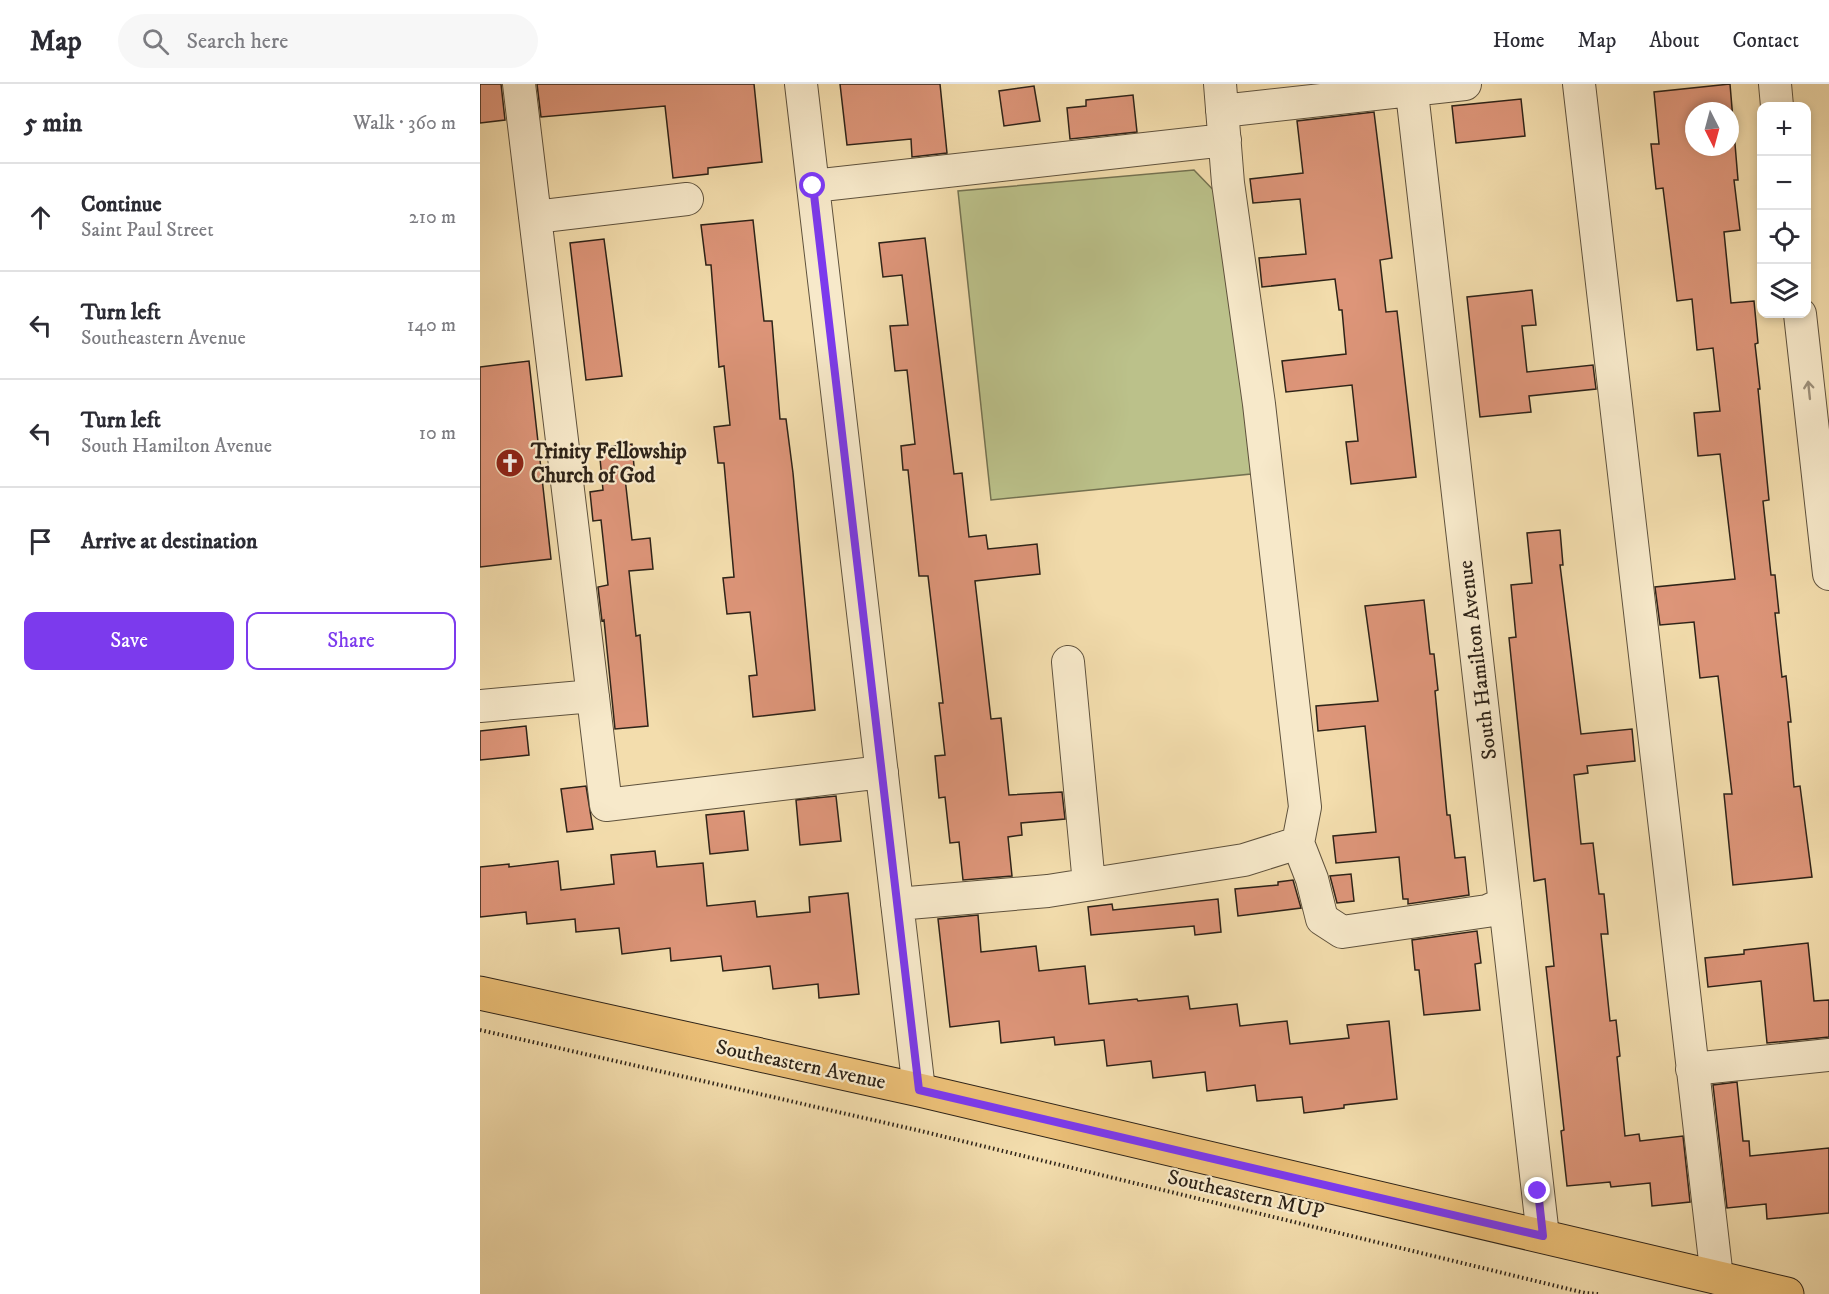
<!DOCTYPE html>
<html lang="en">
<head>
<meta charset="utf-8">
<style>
	body { margin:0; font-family:"IM FELL DW Pica",serif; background:#f7f7f7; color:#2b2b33 }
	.controls { position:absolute; right:18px; top:18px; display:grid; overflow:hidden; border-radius:12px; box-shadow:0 3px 9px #0003 }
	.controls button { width:54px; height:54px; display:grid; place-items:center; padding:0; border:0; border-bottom:2px solid #e1e1e2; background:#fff; color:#2b2b33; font:30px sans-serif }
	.compass { position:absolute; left:1205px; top:18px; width:54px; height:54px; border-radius:50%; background:#fff; box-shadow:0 3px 9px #0003; rotate:174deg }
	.stop { position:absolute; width:18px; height:18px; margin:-14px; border:4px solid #7c3aed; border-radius:50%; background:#fff }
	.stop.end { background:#7c3aed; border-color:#fff; box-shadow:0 2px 6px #0008 }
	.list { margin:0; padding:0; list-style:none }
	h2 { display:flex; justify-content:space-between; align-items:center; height:78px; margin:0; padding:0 24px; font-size:26px }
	h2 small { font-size:20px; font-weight:400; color:#7c7c81 }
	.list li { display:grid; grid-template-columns:39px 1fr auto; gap:18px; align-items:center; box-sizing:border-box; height:108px; padding:0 24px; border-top:2px solid #e1e1e2 }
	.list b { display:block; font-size:22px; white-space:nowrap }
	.list p { margin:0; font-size:20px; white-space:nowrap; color:#7c7c81 }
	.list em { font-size:20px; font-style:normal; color:#7c7c81 }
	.actions { display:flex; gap:12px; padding:18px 24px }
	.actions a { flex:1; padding:14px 0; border:2px solid #7c3aed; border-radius:12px; text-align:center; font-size:21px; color:#7c3aed }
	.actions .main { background:#7c3aed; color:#fff }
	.icon { flex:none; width:33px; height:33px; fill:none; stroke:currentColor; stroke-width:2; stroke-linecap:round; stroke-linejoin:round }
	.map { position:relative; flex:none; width:1349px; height:1210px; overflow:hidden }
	header { display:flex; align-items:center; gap:36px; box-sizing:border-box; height:84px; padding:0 30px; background:#fff; border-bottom:2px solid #e1e1e2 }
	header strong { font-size:28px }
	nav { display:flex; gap:33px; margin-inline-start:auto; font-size:21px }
	.search { width:420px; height:54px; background:#f7f7f7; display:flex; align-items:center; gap:15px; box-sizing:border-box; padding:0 21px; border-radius:33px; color:#7c7c81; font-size:22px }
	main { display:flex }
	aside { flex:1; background:#fff }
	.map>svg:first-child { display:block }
</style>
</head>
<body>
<header>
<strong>Map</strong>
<div class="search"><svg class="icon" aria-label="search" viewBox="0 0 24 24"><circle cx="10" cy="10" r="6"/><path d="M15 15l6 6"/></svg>Search here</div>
<nav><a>Home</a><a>Map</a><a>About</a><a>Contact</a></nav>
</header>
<main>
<aside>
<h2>5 min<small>Walk · 360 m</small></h2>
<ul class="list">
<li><svg class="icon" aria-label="ahead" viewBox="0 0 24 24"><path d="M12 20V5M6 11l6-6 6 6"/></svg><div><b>Continue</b><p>Saint Paul Street</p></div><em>210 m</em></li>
<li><svg class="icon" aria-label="left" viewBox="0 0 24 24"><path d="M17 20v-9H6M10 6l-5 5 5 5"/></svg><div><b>Turn left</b><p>Southeastern Avenue</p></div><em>140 m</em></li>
<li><svg class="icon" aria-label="left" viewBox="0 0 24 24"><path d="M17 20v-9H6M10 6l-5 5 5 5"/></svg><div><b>Turn left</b><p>South Hamilton Avenue</p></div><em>10 m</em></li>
<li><svg class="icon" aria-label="arrive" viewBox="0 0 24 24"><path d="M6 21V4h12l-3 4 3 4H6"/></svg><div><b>Arrive at destination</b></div></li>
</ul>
<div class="actions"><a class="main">Save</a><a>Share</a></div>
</aside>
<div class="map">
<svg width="1349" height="1210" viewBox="0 0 1349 1210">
	<rect width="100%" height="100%" fill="#f3ddad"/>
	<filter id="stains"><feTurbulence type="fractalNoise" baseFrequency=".00333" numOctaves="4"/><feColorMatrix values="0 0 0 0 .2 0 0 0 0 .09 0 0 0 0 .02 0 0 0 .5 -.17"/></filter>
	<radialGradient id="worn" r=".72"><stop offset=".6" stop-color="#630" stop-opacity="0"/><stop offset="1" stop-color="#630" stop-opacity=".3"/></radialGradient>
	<!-- green -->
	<path fill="#bbc18a" stroke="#747251" stroke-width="1.5" d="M 714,86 L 743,116 L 771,390 L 511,416 L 478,107 Z"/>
	<!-- building -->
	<path fill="#dd9579" stroke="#2e2318" stroke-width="1.5" fill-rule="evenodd" d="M 0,0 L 21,0 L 25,36 L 0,39 Z
		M 57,0 L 274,0 L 282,78 L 228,84 L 228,90 L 193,94 L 185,22 L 61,33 Z
		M 360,0 L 460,0 L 467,69 L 432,73 L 431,55 L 367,61 Z
		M 1250,0 L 1258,96 L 1254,96 L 1260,146 L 1244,148 L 1251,219 L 1274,217 L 1278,259 L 1275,260 L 1280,305 L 1278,305 L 1289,416 L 1283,417 L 1291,491 L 1295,491 L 1299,529 L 1295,529 L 1302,593 L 1306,592 L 1311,638 L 1308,638 L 1314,703 L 1320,702 L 1332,793 L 1253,801 L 1244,710 L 1252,710 L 1238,592 L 1220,594 L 1214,538 L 1180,541 L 1175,503 L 1255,495 L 1240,370 L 1218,372 L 1214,329 L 1240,327 L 1233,264 L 1217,266 L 1212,215 L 1197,217 L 1183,104 L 1176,105 L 1171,60 L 1179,60 L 1174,8 ZM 1214,27 L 1250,27 L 1250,63 L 1214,63 Z
		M 554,2 L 560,37 L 524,42 L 519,7 Z
		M 653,11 L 657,48 L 590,55 L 587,24 L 606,22 L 606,16 Z
		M 1041,15 L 1045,52 L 976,59 L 972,22 Z
		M 894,28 L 912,174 L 900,176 L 906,228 L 917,227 L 936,393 L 871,400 L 866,358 L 878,357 L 872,301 L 806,308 L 802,277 L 866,270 L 862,226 L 859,226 L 855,195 L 782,203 L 779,174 L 826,170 L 820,115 L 773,119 L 770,95 L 823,89 L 817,37 Z
		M 273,136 L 284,237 L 292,237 L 300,335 L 306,335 L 313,389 L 335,626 L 273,633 L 269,592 L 277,591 L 270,528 L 247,530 L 243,494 L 254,493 L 244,379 L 238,379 L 234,343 L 250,341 L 244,282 L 239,283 L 231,181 L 226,181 L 221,141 Z
		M 445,154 L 474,390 L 482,389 L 489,453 L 506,451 L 508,465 L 557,460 L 560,490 L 495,497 L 511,635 L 521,634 L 529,711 L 582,708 L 585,735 L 541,739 L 542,751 L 528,753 L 532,792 L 483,796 L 479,758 L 470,759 L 465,713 L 459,714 L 455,672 L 465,671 L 459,619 L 463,619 L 448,492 L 439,492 L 428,386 L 423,386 L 421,362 L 435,360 L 427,286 L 415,287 L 410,242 L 428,241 L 422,191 L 403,193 L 399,159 Z
		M 124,155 L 142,292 L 106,296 L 90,159 Z
		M 1052,206 L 1056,241 L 1042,242 L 1047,288 L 1113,281 L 1116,305 L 1049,312 L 1051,328 L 1000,333 L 987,213 Z
		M 49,277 L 71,475 L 0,483 L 0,283 Z
		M 152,360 L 155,393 L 145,394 L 152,456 L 170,454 L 173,485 L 149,487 L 156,552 L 160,551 L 168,642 L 135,645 L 124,536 L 122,537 L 118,503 L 128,501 L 121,436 L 113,437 L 110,408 L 123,406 L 119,364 Z
		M 1080,446 L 1083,481 L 1080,481 L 1101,650 L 1152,645 L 1155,677 L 1107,682 L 1108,689 L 1094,691 L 1101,760 L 1113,759 L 1119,810 L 1124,810 L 1128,850 L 1121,850 L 1130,937 L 1136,936 L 1140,972 L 1137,973 L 1145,1052 L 1159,1050 L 1160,1057 L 1203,1052 L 1210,1118 L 1172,1122 L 1170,1099 L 1131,1103 L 1130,1098 L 1087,1102 L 1081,1047 L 1084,1046 L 1066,883 L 1074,882 L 1065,795 L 1054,797 L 1029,554 L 1036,553 L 1031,501 L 1052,499 L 1047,449 Z
		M 944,516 L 950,570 L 954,570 L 958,606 L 955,607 L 967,731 L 970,731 L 975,774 L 985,773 L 989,811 L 928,820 L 928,815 L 923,815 L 919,773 L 856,779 L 853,752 L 896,748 L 885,642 L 838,647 L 836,622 L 898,617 L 885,522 Z
		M 46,642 L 49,671 L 0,676 L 0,647 Z
		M 106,702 L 113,745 L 87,748 L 81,705 Z
		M 356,712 L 361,757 L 320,761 L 316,716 Z
		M 264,727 L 268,766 L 230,770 L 226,731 Z
		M 175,767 L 177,783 L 223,779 L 227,822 L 275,817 L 277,833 L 330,828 L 329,813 L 368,809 L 379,910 L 339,914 L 338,900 L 293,905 L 290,882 L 243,887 L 241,872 L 191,877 L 190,864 L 142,870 L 139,844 L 96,848 L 95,835 L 47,840 L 46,828 L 0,833 L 0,783 L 29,780 L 29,783 L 78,777 L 81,806 L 134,800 L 131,771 Z
		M 871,790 L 874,817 L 857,819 L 850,792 Z
		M 813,796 L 821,824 L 758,832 L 755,805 L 798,801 L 798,798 Z
		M 738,815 L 741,848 L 715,851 L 714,842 L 611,851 L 608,823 L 632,820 L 633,826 Z
		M 498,831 L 501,868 L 556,862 L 559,887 L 605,882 L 609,920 L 657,915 L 658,917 L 708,912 L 710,925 L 757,920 L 760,942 L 807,937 L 810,960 L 869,954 L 867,941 L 909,937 L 917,1015 L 864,1021 L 864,1024 L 824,1029 L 822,1013 L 777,1017 L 775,1001 L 727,1007 L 725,988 L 673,994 L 671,977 L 627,982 L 624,956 L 575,961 L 574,953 L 521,959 L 519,937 L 470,943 L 458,835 Z
		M 997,847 L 1001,879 L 995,880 L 1000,926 L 944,931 L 939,886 L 935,886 L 932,856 Z
		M 1328,859 L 1334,917 L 1349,916 L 1349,953 L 1287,959 L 1281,897 L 1228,903 L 1225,874 L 1264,870 L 1264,866 Z
		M 1257,998 L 1263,1057 L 1269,1057 L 1270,1072 L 1349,1064 L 1349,1129 L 1287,1135 L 1286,1120 L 1247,1124 L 1233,1001 Z"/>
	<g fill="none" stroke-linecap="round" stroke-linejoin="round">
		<!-- minor casing -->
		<g stroke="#5f523d" stroke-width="34">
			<path id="minor" d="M 39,0 L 126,721 L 402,688
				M 321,0 L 439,1006
				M 931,0 L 1063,1152
				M 1099,0 L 1237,1194
				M 1295,0 L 1297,22
				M 742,27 L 985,0
				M 333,102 L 745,56
				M 55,133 L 207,115
				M 1320,230 L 1349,490
				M 588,578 L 609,800
				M 0,622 L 113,612
				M 818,759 L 832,795 L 842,835 L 862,848 L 1007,827 L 1025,819
				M 417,820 L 568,807 L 764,776 L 818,759 L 825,723 L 779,320 L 748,99 L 740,0
				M 1212,985 L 1349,971"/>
		</g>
		<!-- major casing -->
		<g stroke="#2e2318" stroke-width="35">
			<path id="major" d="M 0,909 L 439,1006 L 1307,1210"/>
		</g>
		<!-- path -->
		<path stroke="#2e2318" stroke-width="4" stroke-dasharray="1.5 3" stroke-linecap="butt" d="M 0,946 L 441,1047 L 1105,1209 L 1118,1210"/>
		<!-- minor -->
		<use href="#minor" stroke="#f7e9ca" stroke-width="32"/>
		<!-- major -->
		<use href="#major" stroke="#eabe76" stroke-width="33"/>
	</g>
	<!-- one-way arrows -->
	<defs><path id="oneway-shaft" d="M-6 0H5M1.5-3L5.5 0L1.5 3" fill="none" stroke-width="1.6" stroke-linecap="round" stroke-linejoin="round" transform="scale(1.5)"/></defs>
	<use stroke="#9d907a" href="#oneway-shaft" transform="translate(1329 306) rotate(-96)"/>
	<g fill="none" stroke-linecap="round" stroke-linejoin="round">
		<!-- route -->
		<path stroke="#7c3aed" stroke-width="8" d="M 333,102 L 439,1006 L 1063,1152 L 1058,1107"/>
	</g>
	<!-- icons -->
	<defs>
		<g id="church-disc" transform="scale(1.5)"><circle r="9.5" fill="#8f2418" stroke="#f7e9ca"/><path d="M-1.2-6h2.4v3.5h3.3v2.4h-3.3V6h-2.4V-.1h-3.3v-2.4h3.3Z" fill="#fff"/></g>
	</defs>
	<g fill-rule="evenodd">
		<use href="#church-disc" x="30" y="379"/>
	</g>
	<g text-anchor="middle" stroke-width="4.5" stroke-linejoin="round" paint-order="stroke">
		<!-- poi labels -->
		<g font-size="21" font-weight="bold" fill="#2e2318" stroke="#f7e9ca" text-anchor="start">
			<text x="51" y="374">Trinity Fellowship<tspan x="51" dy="24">Church of God</tspan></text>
		</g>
		<!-- street labels -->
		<g font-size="21" fill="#2e2318" stroke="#f7e9ca">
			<text transform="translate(997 576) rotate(-97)" y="7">South Hamilton Avenue</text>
			<text transform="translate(321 980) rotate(12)" y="7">Southeastern Avenue</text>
			<text transform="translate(766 1110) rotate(13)" y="7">Southeastern MUP</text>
		</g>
	</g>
	<rect width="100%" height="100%" filter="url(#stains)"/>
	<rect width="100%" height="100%" fill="url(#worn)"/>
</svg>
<div class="controls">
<button>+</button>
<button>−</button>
<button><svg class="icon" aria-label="locate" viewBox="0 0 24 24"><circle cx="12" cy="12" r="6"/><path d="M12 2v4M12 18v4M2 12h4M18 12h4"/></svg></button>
<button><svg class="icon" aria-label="layers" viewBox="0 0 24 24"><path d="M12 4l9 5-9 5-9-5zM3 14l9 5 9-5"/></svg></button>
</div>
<svg class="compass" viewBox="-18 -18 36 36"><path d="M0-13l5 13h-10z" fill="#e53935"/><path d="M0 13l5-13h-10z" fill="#7c7c81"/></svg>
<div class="stop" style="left:333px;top:102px"></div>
<div class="stop end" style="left:1058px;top:1107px"></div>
</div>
</main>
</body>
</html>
